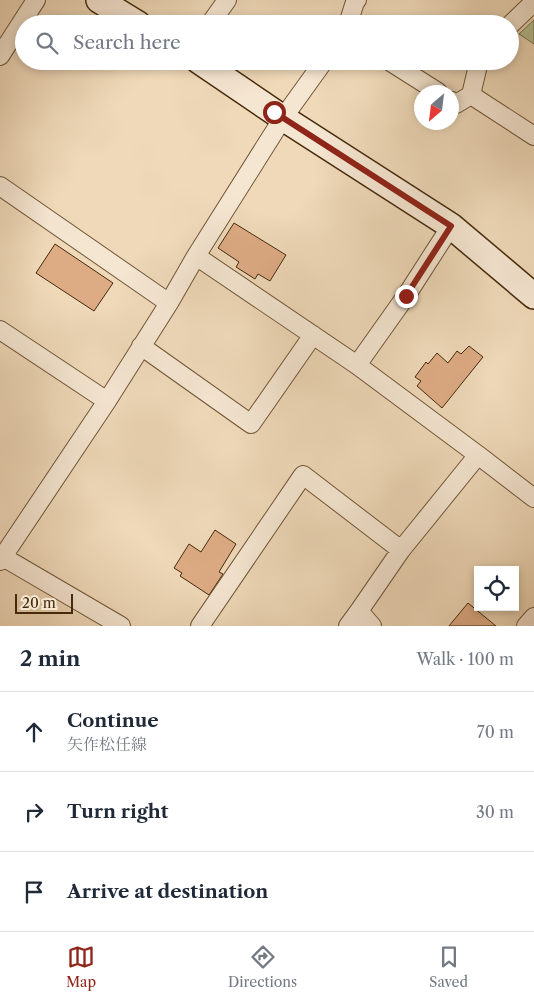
<!DOCTYPE html>
<html lang="en">
<head>
<meta charset="utf-8">
<style>
	body { margin:0; font-family:"Libre Caslon Text","Noto Serif JP",serif; background:#f6f6f7; color:#1f2937 }
	.controls { position:absolute; right:15px; bottom:15px; display:grid; overflow:hidden; border-radius:0px; box-shadow:0 2px 8px #0003 }
	.controls button { width:45px; height:45px; display:grid; place-items:center; padding:0; border:0; border-bottom:1px solid #e0e1e3; background:#fff; color:#1f2937; font:25px sans-serif }
	.compass { position:absolute; left:414px; top:85px; width:45px; height:45px; border-radius:50%; background:#fff; box-shadow:0 2px 8px #0003; rotate:208deg }
	.scale { position:absolute; left:15px; bottom:12px; width:58px; box-sizing:border-box; padding-left:5px; border:2px solid #462a0c; border-top:0; font-size:14px; line-height:18px; white-space:nowrap; color:#462a0c; -webkit-text-stroke:4px #f5e6d2; paint-order:stroke }
	.stop { position:absolute; width:15px; height:15px; margin:-11px; border:4px solid #8f2418; border-radius:50%; background:#fff }
	.stop.end { background:#8f2418; border-color:#fff; box-shadow:0 1px 5px #0008 }
	.list { margin:0; padding:0; list-style:none }
	h2 { display:flex; justify-content:space-between; align-items:center; height:65px; margin:0; padding:0 20px; font-size:21px }
	h2 small { font-size:16px; font-weight:400; color:#747a83 }
	.list li { display:grid; grid-template-columns:32px 1fr auto; gap:15px; align-items:center; box-sizing:border-box; height:80px; padding:0 20px; border-top:1px solid #e0e1e3 }
	.list b { display:block; font-size:19px; white-space:nowrap }
	.list p { margin:0; font-size:16px; white-space:nowrap; color:#747a83 }
	.list em { font-size:16px; font-style:normal; color:#747a83 }
	.icon { flex:none; width:28px; height:28px; fill:none; stroke:currentColor; stroke-width:2; stroke-linecap:round; stroke-linejoin:round }
	.map { position:relative; flex:none; width:534px; height:626px; overflow:hidden }
	.search { position:absolute; background:#fff; box-shadow:0 2px 8px #0003; left:15px; right:15px; top:15px; height:55px; display:flex; align-items:center; gap:12px; box-sizing:border-box; padding:0 18px; border-radius:28px; color:#747a83; font-size:19px }
	.sheet { height:305px; background:#fff }
	nav { display:flex; justify-content:space-around; align-items:center; box-sizing:border-box; height:70px; border-top:1px solid #e0e1e3; background:#fff; font-size:14px; color:#747a83 }
	nav a { display:grid; justify-items:center; gap:2px }
	nav .on { color:#8f2418 }
	.map>svg:first-child { display:block }
</style>
</head>
<body>
<div class="map">
<svg width="534" height="626" viewBox="0 0 534 626">
	<rect width="100%" height="100%" fill="#efd9b9"/>
	<filter id="stains"><feTurbulence type="fractalNoise" baseFrequency=".004" numOctaves="4"/><feColorMatrix values="0 0 0 0 .2 0 0 0 0 .09 0 0 0 0 .02 0 0 0 .5 -.17"/></filter>
	<radialGradient id="worn" r=".72"><stop offset=".6" stop-color="#630" stop-opacity="0"/><stop offset="1" stop-color="#630" stop-opacity=".3"/></radialGradient>
	<!-- green -->
	<path fill="#b4c094" stroke="#7d7550" d="M 534,20 L 534,44 L 519,34 Z"/>
	<!-- building -->
	<path fill="#ddab84" stroke="#462a0c" d="M 234,223 L 286,255 L 270,281 L 258,274 L 255,279 L 236,267 L 239,262 L 218,248 Z
		M 55,244 L 113,283 L 94,311 L 36,273 Z
		M 469,346 L 483,357 L 442,408 L 417,386 L 421,381 L 415,377 L 426,362 L 428,364 L 437,353 L 448,363 L 457,351 L 461,354 Z
		M 215,530 L 236,544 L 219,572 L 223,574 L 209,595 L 180,576 L 182,573 L 174,568 L 189,544 L 201,552 Z
		M 468,603 L 496,626 L 449,626 Z"/>
	<g fill="none" stroke-linecap="round" stroke-linejoin="round">
		<!-- street casing -->
		<g stroke="#705637" stroke-width="20">
			<path id="street" d="M 210,24 L 227,0
				M 348,24 L 355,2 L 357,0
				M 510,25 L 534,2
				M 0,56 L 36,0
				M 389,61 L 438,92
				M 471,95 L 479,61
				M 452,101 L 456,104 L 471,95 L 534,136
				M 0,186 L 169,303 L 196,256 L 283,118 L 324,61
				M 196,256 L 357,365 L 478,455 L 401,550 L 359,611 L 372,626
				M 0,330 L 107,401
				M 141,346 L 251,424 L 313,335
				M 357,365 L 406,296 L 451,226
				M 478,455 L 534,498
				M 3,557 L 121,626
				M 0,561 L 107,401 L 169,303
				M 200,626 L 303,475 L 401,550
				M 348,626 L 359,611
				M 526,626 L 534,617"/>
		</g>
		<!-- secondary casing -->
		<g stroke="#462a0c" stroke-width="28">
			<path id="secondary" d="M 99,0 L 138,24
				M 199,61 L 283,118 L 451,226 L 534,296"/>
		</g>
		<!-- street -->
		<use href="#street" stroke="#f5e6d2" stroke-width="18"/>
		<!-- secondary -->
		<use href="#secondary" stroke="#f5e6d2" stroke-width="25"/>
	</g>
	<g fill="none" stroke-linecap="round" stroke-linejoin="round">
		<!-- route -->
		<path stroke="#8f2418" stroke-width="6" d="M 274,112 L 451,226 L 406,296"/>
	</g>
	<rect width="100%" height="100%" filter="url(#stains)"/>
	<rect width="100%" height="100%" fill="url(#worn)"/>
</svg>
<div class="controls">
<button><svg class="icon" aria-label="locate" viewBox="0 0 24 24"><circle cx="12" cy="12" r="6"/><path d="M12 2v4M12 18v4M2 12h4M18 12h4"/></svg></button>
</div>
<svg class="compass" viewBox="-18 -18 36 36"><path d="M0-13l5 13h-10z" fill="#e53935"/><path d="M0 13l5-13h-10z" fill="#747a83"/></svg>
<div class="scale">20 m</div>
<div class="stop" style="left:274px;top:112px"></div>
<div class="stop end" style="left:406px;top:296px"></div>
<div class="search"><svg class="icon" aria-label="search" viewBox="0 0 24 24"><circle cx="10" cy="10" r="6"/><path d="M15 15l6 6"/></svg>Search here</div>
</div>
<section class="sheet">
<h2>2 min<small>Walk · 100 m</small></h2>
<ul class="list">
<li><svg class="icon" aria-label="ahead" viewBox="0 0 24 24"><path d="M12 20V5M6 11l6-6 6 6"/></svg><div><b>Continue</b><p>矢作松任線</p></div><em>70 m</em></li>
<li><svg class="icon" aria-label="right" viewBox="0 0 24 24"><path d="M7 20v-9h11M14 6l5 5-5 5"/></svg><div><b>Turn right</b></div><em>30 m</em></li>
<li><svg class="icon" aria-label="arrive" viewBox="0 0 24 24"><path d="M6 21V4h12l-3 4 3 4H6"/></svg><div><b>Arrive at destination</b></div></li>
</ul>
</section>
<nav>
<a class="on"><svg class="icon" aria-label="map" viewBox="0 0 24 24"><path d="M3 6l6-2 6 2 6-2v14l-6 2-6-2-6 2zM9 4v14M15 6v14"/></svg>Map</a>
<a><svg class="icon" aria-label="directions" viewBox="0 0 24 24"><path d="M12 3l9 9-9 9-9-9zM9 14v-3h6M13 9l2 2-2 2"/></svg>Directions</a>
<a><svg class="icon" aria-label="saved" viewBox="0 0 24 24"><path d="M7 4h10v16l-5-4-5 4z"/></svg>Saved</a>
</nav>
</body>
</html>
